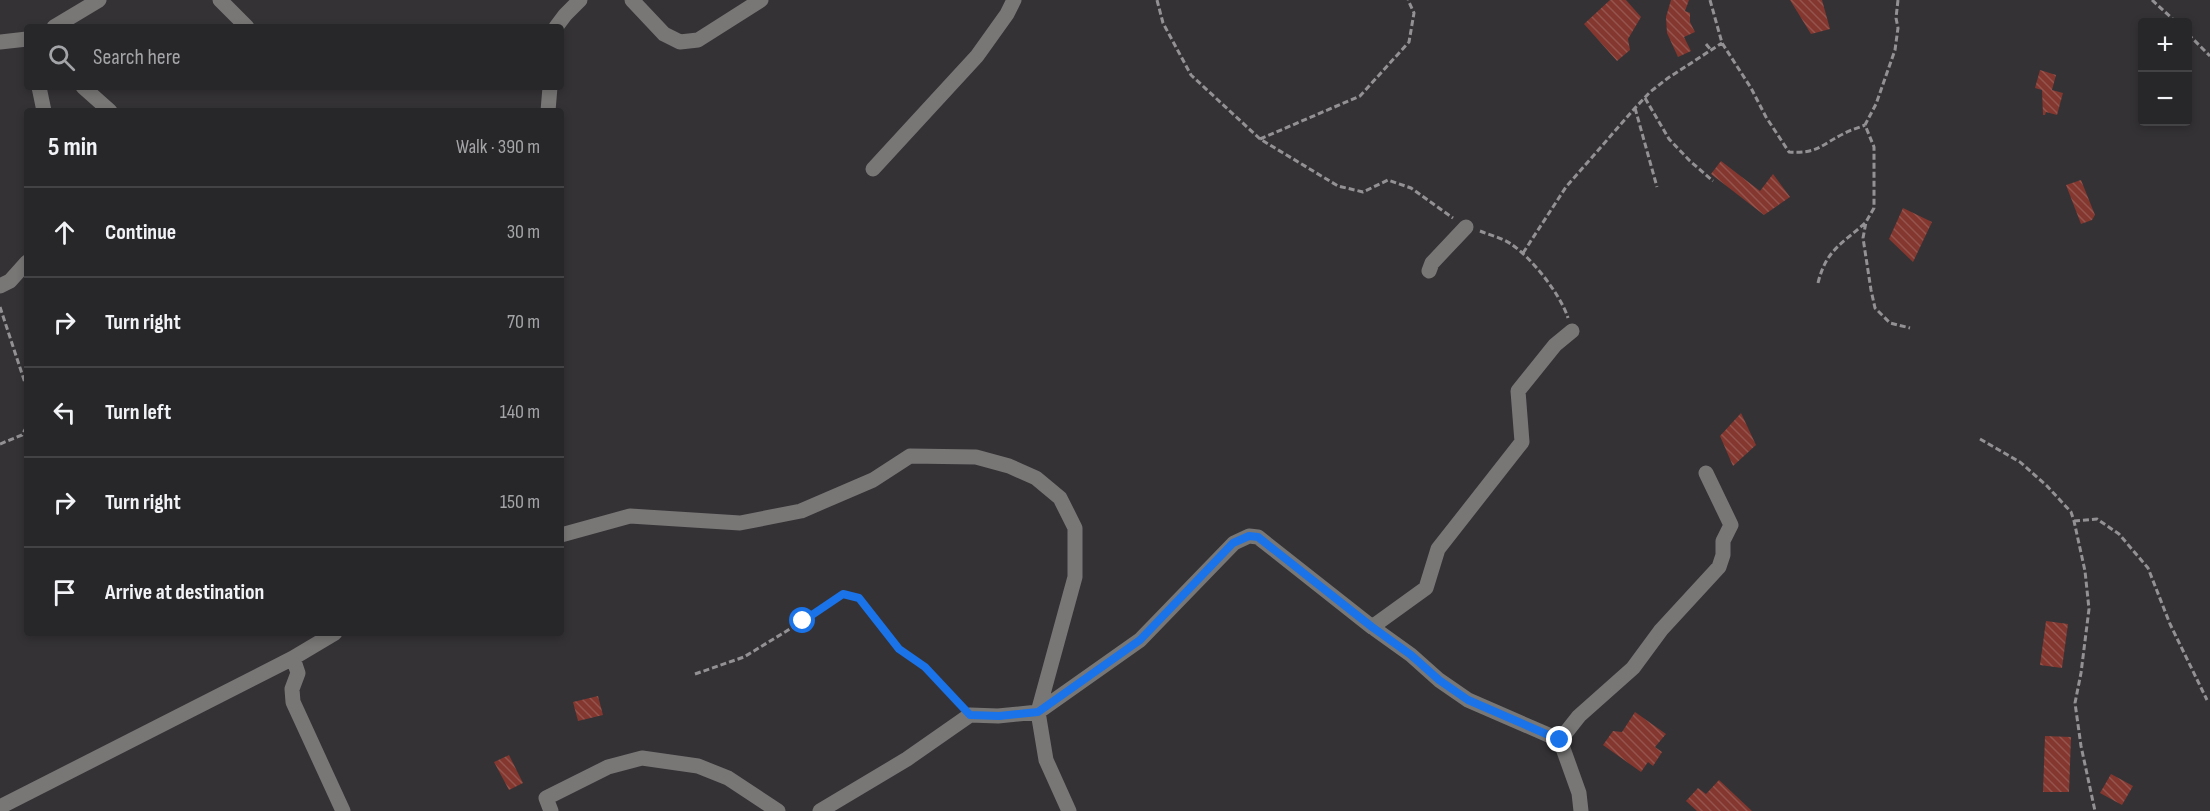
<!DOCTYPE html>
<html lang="en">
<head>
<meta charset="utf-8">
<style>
	body { margin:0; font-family:"Sofia Sans Condensed",sans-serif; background:#333234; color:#f1f3f6 }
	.controls { position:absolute; right:18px; top:18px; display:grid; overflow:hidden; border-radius:6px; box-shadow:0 3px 9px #0003 }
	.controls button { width:54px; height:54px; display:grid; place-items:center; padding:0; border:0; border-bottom:2px solid #434345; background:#272628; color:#f1f3f6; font:30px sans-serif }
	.stop { position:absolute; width:18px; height:18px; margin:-14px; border:4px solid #1a73e8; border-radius:50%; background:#fff }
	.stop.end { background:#1a73e8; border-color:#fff; box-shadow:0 2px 6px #0008 }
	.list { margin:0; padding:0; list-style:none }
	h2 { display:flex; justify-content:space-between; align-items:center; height:78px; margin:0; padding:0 24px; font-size:26px }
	h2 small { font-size:20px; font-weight:400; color:#a4a5a8 }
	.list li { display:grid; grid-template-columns:39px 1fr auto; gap:18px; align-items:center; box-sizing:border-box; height:90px; padding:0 24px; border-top:2px solid #434345 }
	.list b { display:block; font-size:22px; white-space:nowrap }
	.list em { font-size:20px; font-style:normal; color:#a4a5a8 }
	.icon { flex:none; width:33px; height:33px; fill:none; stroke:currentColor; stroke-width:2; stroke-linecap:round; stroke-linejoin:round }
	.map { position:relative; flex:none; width:2210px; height:811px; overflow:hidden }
	.search { position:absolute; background:#272628; box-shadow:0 3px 9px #0003; left:24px; top:24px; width:540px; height:66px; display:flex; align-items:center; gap:15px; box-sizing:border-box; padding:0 21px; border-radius:6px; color:#a4a5a8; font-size:22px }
	.panel { position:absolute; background:#272628; box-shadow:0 3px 9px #0003; left:24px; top:108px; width:540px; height:528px; border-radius:6px }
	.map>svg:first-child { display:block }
</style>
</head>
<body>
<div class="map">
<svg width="2210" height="811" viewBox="0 0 2210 811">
	<defs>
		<pattern id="building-back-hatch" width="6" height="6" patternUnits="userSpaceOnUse" patternTransform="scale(1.5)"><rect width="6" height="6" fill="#83372f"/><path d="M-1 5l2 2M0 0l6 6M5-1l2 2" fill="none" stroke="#95544d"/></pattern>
	</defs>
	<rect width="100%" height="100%" fill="#343235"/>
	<!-- building -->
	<path fill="url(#building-back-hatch)" d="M 1610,0 L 1626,0 L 1641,17 L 1628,39 L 1630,50 L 1617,61 L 1584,24 Z
		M 1671,0 L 1689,0 L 1685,11 L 1690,13 L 1690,22 L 1695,32 L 1684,37 L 1691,51 L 1678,57 L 1667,33 L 1666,17 Z
		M 1790,0 L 1822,0 L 1830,29 L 1811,34 Z
		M 2040,70 L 2056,75 L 2052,90 L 2063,93 L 2057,115 L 2046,112 L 2045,115 L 2043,115 L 2042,90 L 2035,88 Z
		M 1721,161 L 1760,191 L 1773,174 L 1790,197 L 1764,215 L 1711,174 Z
		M 2081,180 L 2095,215 L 2092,220 L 2081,224 L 2066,185 Z
		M 1903,208 L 1932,222 L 1913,262 L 1889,239 Z
		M 1741,413 L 1756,445 L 1733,466 L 1720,436 Z
		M 2046,621 L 2068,624 L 2062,668 L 2040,665 Z
		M 598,696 L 603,715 L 578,721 L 573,702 Z
		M 1635,712 L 1666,734 L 1655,747 L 1662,752 L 1653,766 L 1648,762 L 1641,772 L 1603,745 L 1613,731 L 1622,732 Z
		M 2045,736 L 2071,737 L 2069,792 L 2043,792 Z
		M 509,755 L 523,783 L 509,790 L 494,762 Z
		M 2111,774 L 2133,786 L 2122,805 L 2100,793 Z
		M 1719,780 L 1752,811 L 1697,811 L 1686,801 L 1698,788 L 1706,794 Z"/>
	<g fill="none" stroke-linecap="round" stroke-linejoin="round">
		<!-- path -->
		<path stroke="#939194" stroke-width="3" stroke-dasharray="6 3" stroke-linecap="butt" d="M 1157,0 L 1163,23 L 1191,75 L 1260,139 L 1338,186 L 1363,192 L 1388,180 L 1411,188 L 1453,218
			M 1710,0 L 1722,43 L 1751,88 L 1766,117 L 1789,152 C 1817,154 1821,145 1843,134 C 1850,130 1858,128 1865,125
			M 1898,0 L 1896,18 L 1898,28 L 1895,50 L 1876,104 L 1865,125 L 1874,147 L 1874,208 L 1866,222 L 1863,238 L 1871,290 L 1875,308 L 1890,323 L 1910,328
			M 2152,0 L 2176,22
			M 2188,34 L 2210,56
			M 1706,44 L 1711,50
			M 1645,98 L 1669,139 L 1690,161 L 1713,181
			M 1635,108 L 1657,187
			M 1260,139 L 1360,96 L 1409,42 L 1414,13 L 1408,0
			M 1480,231 C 1490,235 1502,238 1511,244 C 1531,257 1561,295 1568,318
			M 1523,253 L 1566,187 L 1635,108 L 1650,92 L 1668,78 L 1722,43
			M 1818,283 C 1826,250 1842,244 1865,223
			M 0,307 L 27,389
			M 1980,439 L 2020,462 L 2047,486 L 2071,512 L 2074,521 L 2085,571 L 2089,609 L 2081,673 L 2075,703 L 2081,746 L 2095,811
			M 0,444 L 22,435 L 27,426
			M 2074,521 L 2097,519 L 2119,534 L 2148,568 L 2170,624 L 2207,700
			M 695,674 L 744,657 L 803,621 L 843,594 L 859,598 L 899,649 L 925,667 L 961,705"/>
		<!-- minor -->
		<path stroke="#787776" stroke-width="15" d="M 220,0 L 247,27
			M 632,0 L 664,34 L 680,42 L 698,40 L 761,0
			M 54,27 L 99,0
			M 556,27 L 565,15 L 580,0
			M 0,42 L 27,39
			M 39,87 L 44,111
			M 83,87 L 110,111
			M 548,111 L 550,87
			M 873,169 L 977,56 L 1007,14 L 1014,0
			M 1429,271 L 1432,263 L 1466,227
			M 0,286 L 10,281 L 27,262
			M 561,535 L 630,516 L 740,523 L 801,511 L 873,480 L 910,456 L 976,457 L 1009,466 L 1036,478 L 1060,498 L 1075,528 L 1075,577 L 1038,712 L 1046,760 L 1069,811
			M 1372,627 L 1426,588 L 1438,549 L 1522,442 L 1518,391 L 1555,345 L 1572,331
			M 293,658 L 298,673 L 292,689 L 293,702 L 343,811
			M 1560,740 L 1579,716 L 1633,668 L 1661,630 L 1719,567 L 1723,555 L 1723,541 L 1731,525 L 1706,473
			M 0,807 L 293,658 L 335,633
			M 551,811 L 546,798 L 608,767 L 642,758 L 698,766 L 728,778 L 778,811
			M 820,811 L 907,759 L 970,715 L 998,716 L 1038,712 L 1140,640 L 1234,543 L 1249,536 L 1258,537 L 1372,627 L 1411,655 L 1439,680 L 1468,700 L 1560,740 L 1579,793 L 1581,811"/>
	</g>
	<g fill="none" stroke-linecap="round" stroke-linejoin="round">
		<!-- route -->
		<path stroke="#1a73e8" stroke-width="8" d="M 803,621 L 843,594 L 859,598 L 899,649 L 925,667 L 970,715 L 999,716 L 1038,712 L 1140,640 L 1233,543 L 1249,536 L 1258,537 L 1372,627 L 1411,655 L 1439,680 L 1468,700 L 1560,740"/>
	</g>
</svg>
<div class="controls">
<button>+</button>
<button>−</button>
</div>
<div class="stop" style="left:803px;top:621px"></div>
<div class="stop end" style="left:1560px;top:740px"></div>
<div class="search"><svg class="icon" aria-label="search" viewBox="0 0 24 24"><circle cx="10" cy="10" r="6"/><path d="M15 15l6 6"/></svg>Search here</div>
<section class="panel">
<h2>5 min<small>Walk · 390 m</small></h2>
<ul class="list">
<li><svg class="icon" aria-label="ahead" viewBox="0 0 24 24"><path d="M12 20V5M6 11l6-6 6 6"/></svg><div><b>Continue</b></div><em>30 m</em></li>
<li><svg class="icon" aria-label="right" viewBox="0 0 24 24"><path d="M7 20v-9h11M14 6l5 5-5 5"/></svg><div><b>Turn right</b></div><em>70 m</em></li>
<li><svg class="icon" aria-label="left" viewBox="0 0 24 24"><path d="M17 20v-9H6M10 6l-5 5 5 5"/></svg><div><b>Turn left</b></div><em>140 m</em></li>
<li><svg class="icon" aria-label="right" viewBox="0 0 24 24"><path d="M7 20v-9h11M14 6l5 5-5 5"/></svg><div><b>Turn right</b></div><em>150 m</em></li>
<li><svg class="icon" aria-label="arrive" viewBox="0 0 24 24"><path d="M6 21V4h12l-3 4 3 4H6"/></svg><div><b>Arrive at destination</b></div></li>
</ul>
</section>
</div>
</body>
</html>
